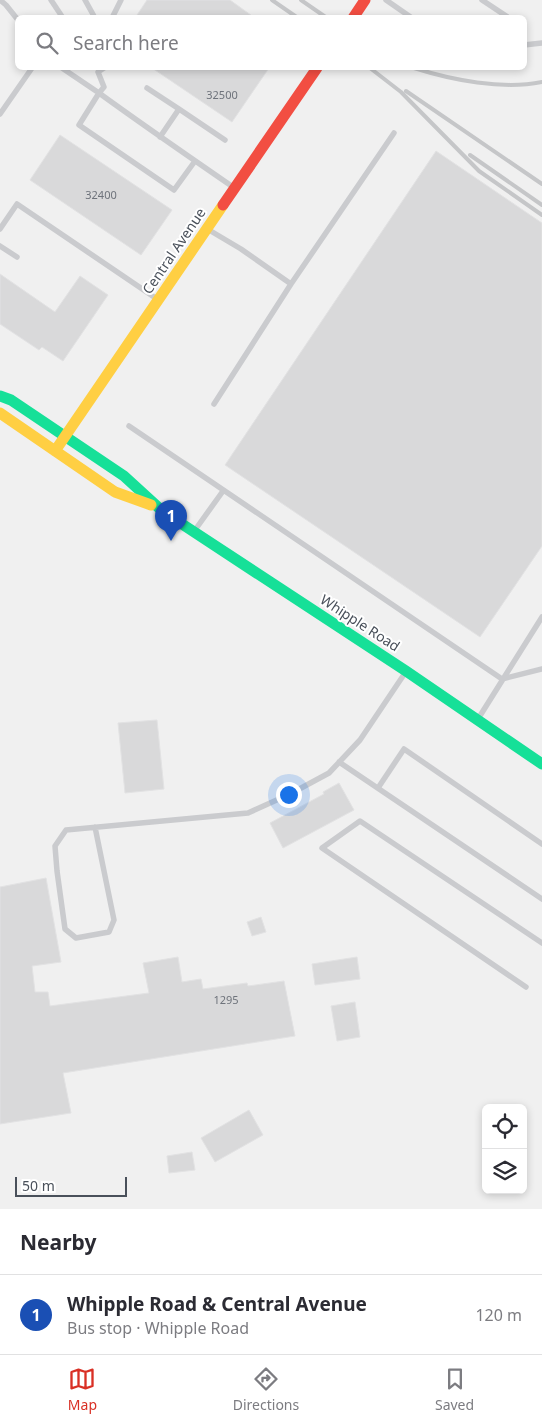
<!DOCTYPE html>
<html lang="en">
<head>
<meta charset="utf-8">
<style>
	body { margin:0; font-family:"Noto Sans",sans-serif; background:#f2f2f3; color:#2b2b33 }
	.controls { position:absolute; right:15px; bottom:15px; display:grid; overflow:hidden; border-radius:8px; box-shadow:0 2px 8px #0003 }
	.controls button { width:45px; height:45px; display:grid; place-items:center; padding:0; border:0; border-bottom:1px solid #e1e1e2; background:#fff; color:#2b2b33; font:25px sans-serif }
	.scale { position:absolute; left:15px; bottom:12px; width:112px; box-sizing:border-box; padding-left:5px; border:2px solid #49505a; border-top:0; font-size:14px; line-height:18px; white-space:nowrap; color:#49505a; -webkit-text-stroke:4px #fff; paint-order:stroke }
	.you { position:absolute; left:288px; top:794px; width:18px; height:18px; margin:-12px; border:4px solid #fff; border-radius:50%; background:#1a73e8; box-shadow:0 0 0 8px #1a73e833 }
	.badge { display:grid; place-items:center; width:32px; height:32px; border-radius:50%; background:#d93025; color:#fff; font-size:16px; font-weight:700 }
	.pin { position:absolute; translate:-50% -41px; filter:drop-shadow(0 1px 2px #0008) }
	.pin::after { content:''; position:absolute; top:26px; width:18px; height:15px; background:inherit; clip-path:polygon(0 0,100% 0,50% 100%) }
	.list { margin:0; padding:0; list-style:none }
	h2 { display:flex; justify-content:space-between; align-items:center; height:65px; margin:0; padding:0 20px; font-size:21px }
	h2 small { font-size:16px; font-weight:400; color:#7c7c81 }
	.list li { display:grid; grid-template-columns:32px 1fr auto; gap:15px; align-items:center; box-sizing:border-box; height:80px; padding:0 20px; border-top:1px solid #e1e1e2 }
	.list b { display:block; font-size:19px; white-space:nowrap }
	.list p { margin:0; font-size:16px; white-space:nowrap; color:#7c7c81 }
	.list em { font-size:16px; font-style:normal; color:#7c7c81 }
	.icon { flex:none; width:28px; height:28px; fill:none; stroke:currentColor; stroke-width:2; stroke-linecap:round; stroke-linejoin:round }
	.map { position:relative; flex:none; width:542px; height:1209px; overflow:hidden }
	.search { position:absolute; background:#fff; box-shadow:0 2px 8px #0003; left:15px; right:15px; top:15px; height:55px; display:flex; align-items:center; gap:12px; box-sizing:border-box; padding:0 18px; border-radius:8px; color:#7c7c81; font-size:19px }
	.sheet { height:145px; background:#fff }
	nav { display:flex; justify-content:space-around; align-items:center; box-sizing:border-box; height:70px; border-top:1px solid #e1e1e2; background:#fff; font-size:14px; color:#7c7c81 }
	nav a { display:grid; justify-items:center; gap:2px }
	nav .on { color:#d93025 }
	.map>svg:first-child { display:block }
</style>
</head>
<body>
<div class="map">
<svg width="542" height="1209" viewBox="0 0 542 1209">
	<rect width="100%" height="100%" fill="#f0f0f0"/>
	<!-- building -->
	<path fill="#d9d9da" stroke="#e2e2e3" d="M 147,0 L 230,0 L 255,18 L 135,18 Z
		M 152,68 L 269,68 L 232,122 Z
		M 60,135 L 172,210 L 141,255 L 30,180 Z
		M 436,151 L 542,223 L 542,546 L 480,637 L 225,465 Z
		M 0,274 L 55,312 L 80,276 L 108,295 L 63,361 L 42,347 L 39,350 L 0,324 Z
		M 157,720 L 164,789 L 125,793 L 118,723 Z
		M 339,783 L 354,810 L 283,848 L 270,823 L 324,794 L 323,792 Z
		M 46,878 L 61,962 L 32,966 L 35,992 L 48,992 L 50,1006 L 149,993 L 143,963 L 178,957 L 182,982 L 201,979 L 203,989 L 247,983 L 248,986 L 284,981 L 295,1036 L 63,1073 L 71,1113 L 0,1124 L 0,887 Z
		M 261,917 L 266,932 L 252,936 L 247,922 Z
		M 357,957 L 360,979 L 315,985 L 312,964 Z
		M 355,1002 L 360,1037 L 337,1041 L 331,1006 Z
		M 249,1110 L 263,1135 L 215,1162 L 201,1138 Z
		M 192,1152 L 195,1170 L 169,1173 L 167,1156 Z"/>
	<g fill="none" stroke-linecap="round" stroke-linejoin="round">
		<!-- lane -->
		<path stroke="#cacbce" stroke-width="5.5" d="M 0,0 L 6,5 L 18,20
			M 51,0 L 63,18
			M 85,0 L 95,18
			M 386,0 L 412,18
			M 482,0 L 509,18
			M 112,18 L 121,0
			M 524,45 L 542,43
			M 62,68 L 99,93 L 104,87 L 98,72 L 104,68
			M 147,88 L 179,109 L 160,137
			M 179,109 L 225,140
			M 0,114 L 32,68
			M 195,161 L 174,190 L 79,125 L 99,93 C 143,125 188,156 233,187
			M 0,229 L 17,204 L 157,299
			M 209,230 L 241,249 L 291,284
			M 0,246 L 17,257
			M 214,404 L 291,284 L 394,133
			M 129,426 L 502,679 L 542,669
			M 195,530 L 223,491
			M 478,719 L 542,617
			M 339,762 L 542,899
			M 378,788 L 404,749 L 542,844
			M 95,827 L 114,920 L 109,932 L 76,938 L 65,929 L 57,871 L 55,846 L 66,830 L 248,813 L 290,794 L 329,773 L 360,740 L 405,673
			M 526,987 L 322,848 L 360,821 L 542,943"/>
		<!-- fast -->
		<path stroke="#16e098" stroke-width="11" d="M 0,396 L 11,400 L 124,476 L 159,508 L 182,524 L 406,671 L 542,764"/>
		<!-- slow -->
		<path stroke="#ffcf43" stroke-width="11" d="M 0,413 L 115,492 L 151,505
			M 55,451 L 223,205"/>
		<!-- jam -->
		<path stroke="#f24e42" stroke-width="11" d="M 353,18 L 365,0
			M 223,205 L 317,68"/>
		<!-- rail -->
		<path stroke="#c5c6c8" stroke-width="4" d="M 272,0 L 298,18
			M 301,0 L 327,18
			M 370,68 L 401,92 L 479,171 L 542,215
			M 414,68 C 452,80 502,90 542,82
			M 406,91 L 542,184
			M 470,155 L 542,205"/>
	</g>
	<g text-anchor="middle" stroke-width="4" stroke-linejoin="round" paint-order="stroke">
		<!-- number labels -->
		<g font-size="11" fill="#6e737b">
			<text x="222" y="99">32500</text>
			<text x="101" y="199">32400</text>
			<text x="226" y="1004">1295</text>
		</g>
		<!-- street labels -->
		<g font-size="14" fill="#49505a" stroke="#fff">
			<text transform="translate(174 251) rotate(-56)" y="5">Central Avenue</text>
			<text transform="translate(360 623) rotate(33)" y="5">Whipple Road</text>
		</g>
	</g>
</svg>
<div class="controls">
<button><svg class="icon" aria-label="locate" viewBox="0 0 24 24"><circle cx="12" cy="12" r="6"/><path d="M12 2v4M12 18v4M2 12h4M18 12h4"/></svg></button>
<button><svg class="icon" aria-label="layers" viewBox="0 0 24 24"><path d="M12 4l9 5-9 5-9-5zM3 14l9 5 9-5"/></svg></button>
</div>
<div class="scale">50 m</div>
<div class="you"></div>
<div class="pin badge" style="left:171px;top:541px;background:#1a4fb4">1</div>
<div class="search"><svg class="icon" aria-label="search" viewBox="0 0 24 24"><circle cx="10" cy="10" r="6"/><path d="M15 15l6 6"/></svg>Search here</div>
</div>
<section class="sheet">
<h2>Nearby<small></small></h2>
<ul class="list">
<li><span class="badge" style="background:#1a4fb4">1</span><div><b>Whipple Road &amp; Central Avenue</b><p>Bus stop · Whipple Road</p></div><em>120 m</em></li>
</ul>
</section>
<nav>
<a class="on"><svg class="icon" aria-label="map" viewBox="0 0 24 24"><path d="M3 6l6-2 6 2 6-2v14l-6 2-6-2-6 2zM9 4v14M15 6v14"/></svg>Map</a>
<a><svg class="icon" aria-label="directions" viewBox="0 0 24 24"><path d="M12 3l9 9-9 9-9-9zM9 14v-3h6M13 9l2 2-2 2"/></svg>Directions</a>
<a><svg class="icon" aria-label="saved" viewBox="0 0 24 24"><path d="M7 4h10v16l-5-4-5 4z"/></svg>Saved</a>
</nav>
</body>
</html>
